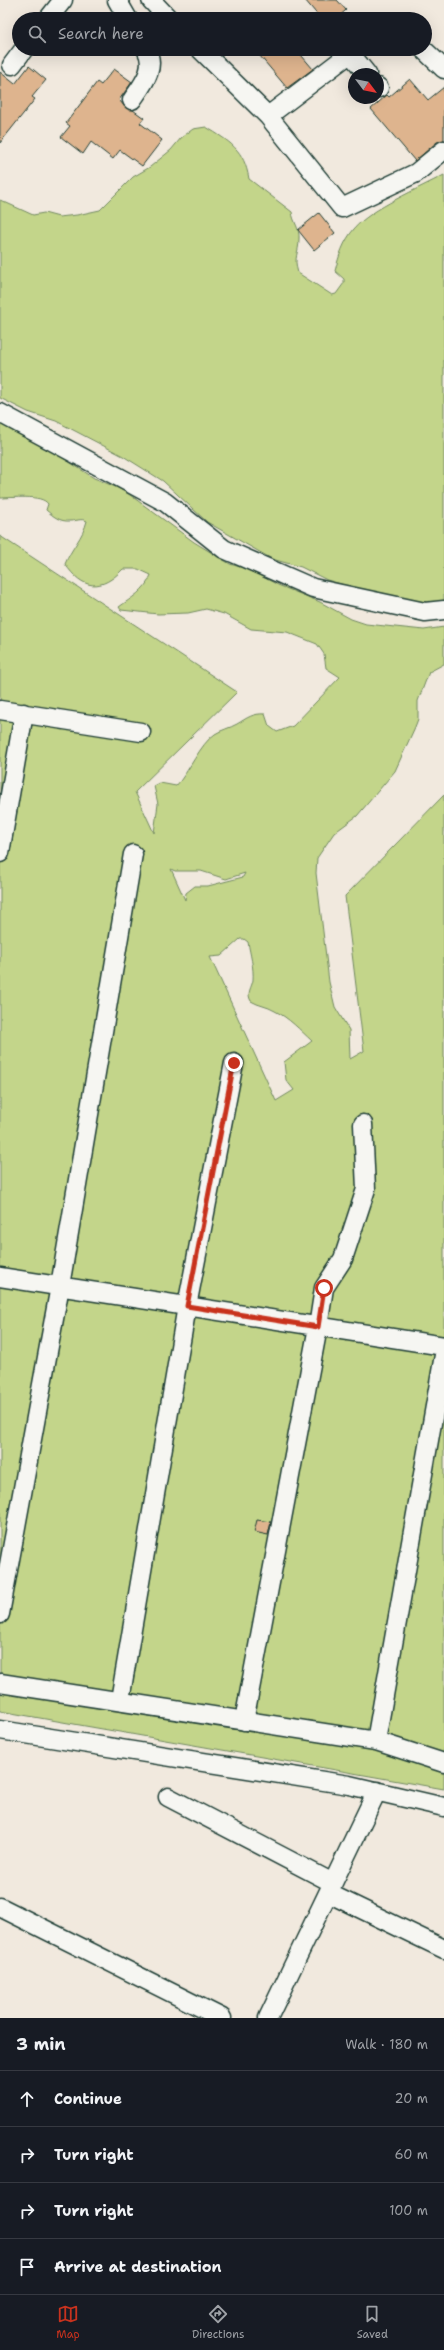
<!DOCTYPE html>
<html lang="en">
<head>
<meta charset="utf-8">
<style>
	body { margin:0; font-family:"Shantell Sans",sans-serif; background:#20242c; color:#f1f3f6 }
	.compass { position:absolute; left:348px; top:68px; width:36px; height:36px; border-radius:50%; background:#171b24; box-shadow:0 4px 16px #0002; rotate:122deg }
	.stop { position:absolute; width:12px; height:12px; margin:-9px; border:3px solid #c8321e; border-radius:50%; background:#fff }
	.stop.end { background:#c8321e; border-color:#fff; box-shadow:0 1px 4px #0008 }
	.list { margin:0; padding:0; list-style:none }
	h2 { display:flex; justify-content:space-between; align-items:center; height:52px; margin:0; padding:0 16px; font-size:17px }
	h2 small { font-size:13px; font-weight:400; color:#9ea1a6 }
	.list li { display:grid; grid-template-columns:26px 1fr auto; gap:12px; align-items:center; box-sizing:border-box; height:56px; padding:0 16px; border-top:1px solid #363941 }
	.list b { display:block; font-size:15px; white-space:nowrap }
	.list em { font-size:13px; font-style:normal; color:#9ea1a6 }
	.icon { flex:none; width:22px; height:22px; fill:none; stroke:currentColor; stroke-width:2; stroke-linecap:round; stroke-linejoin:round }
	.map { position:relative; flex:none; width:444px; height:2018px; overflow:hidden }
	.search { position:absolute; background:#171b24; box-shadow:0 4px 16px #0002; left:12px; right:12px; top:12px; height:44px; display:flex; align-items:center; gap:10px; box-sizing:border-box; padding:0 14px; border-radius:22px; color:#9ea1a6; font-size:15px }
	.sheet { height:276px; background:#171b24 }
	nav { display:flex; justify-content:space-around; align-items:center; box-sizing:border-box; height:56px; border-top:1px solid #363941; background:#171b24; font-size:11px; color:#9ea1a6 }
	nav a { display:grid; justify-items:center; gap:2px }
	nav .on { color:#c8321e }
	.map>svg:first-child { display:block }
</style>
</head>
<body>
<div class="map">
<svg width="444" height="2018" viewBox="0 0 444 2018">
	<rect width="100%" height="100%" fill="#f1e9de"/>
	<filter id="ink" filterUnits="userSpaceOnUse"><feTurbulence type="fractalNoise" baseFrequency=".025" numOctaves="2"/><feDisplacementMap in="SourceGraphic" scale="8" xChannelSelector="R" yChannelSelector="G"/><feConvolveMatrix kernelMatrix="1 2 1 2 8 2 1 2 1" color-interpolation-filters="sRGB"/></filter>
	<g filter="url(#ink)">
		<!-- green -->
		<path fill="#c3d58a" stroke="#71895f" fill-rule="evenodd" d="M 206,127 C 230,142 244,149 249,179 L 292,212 C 293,222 300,228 299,239 C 299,254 293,256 298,273 L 332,295 L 336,294 L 344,283 L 344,279 L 335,271 C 339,256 343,242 354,229 C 370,209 420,188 444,175 L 444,602 L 402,602 L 327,580 L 301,567 L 272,559 L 207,522 L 163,481 L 123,456 L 56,421 L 28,412 L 0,398 L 0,200 L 33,215 L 44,213 L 59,217 L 77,215 L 100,210 L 133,177 L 150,167 L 171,150 L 181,138 L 193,129 Z
			M 0,420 L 23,432 L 94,478 L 118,488 L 130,495 L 194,542 L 230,564 L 250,570 L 278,585 L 320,602 L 351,619 L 366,624 L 424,630 L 444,627 L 444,664 L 429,672 L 418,701 L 418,719 L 415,727 L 395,771 L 357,816 L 334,833 L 317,858 L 316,873 L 329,982 L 335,1007 L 349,1030 L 350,1059 L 364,1051 L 345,896 L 444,795 L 444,1789 L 0,1711 L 0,536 L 237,692 L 135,792 L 154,833 L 158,804 L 154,786 L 160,783 L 176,786 C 189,772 200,744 215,734 C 221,730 230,728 237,724 C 247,718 253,713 265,714 L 269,726 L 277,732 L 293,726 L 340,677 L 326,668 L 324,654 L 317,644 L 287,632 L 251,629 L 224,614 L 206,609 L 188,613 L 158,614 L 121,610 L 119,607 C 131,598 145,591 151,575 L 138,569 L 123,569 C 101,592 83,590 65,564 C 71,549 83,537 87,521 C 81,518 77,521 70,521 C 60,522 53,516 46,510 L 48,504 C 42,494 11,498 0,498 ZM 171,869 L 175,871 L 201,871 L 226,879 L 245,873 L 243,877 L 208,886 L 195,886 L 186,893 L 185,900 ZM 240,939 L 244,939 L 248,942 C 250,954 254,967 253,980 C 252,987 246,993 251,1001 C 259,1006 267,1006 275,1011 C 289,1018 300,1030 312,1041 L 284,1062 L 286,1080 L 294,1090 L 276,1101 L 210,957 L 221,956 Z"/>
		<!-- building -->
		<path fill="#deb48e" stroke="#1f3d34" d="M 305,0 L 337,0 L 346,10 L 336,19 L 321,19 Z
			M 254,49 L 296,49 L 313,69 L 287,88 Z
			M 29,66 L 46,80 L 32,97 L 35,99 L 0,143 L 0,72 L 15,84 Z
			M 114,69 L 132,82 L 119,100 L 126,108 L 133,110 L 144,118 L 140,123 L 162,140 L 142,166 L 120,150 L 113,159 L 91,142 L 83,154 L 61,137 L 70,126 L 66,123 L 97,82 L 101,85 Z
			M 410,79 L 428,100 L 444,87 L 444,140 L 437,142 L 415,161 L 371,109 L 387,95 L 389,97 Z
			M 319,213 L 335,233 L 314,250 L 298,230 Z
			M 257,1520 L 271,1522 L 268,1535 L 254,1532 Z"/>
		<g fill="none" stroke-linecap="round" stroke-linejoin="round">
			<!-- minor casing -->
			<g stroke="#1f3d34" stroke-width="21">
				<path id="minor" d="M 117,0 L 128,19
					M 151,0 L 169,19
					M 48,19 L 63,0
					M 200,49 L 268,116 L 342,208 L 416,173 L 444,150
					M 423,49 L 444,69
					M 350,53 L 367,74
					M 12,65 L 24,49
					M 378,87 L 379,88
					M 132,100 C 143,84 157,68 146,49
					M 268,116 L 356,49
					M 0,413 L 165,502 L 224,549 L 313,588 L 425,612 L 444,610
					M 0,710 L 141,732
					M 0,853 L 24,713
					M 0,1277 L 444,1346
					M 0,1614 L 60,1286 L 133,854
					M 0,1683 L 376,1741 L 444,1763
					M 120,1700 L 187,1306 L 234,1063
					M 244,1721 L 318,1327 L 324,1288 L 343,1259 L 366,1189 L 363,1124
					M 0,1730 L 349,1785 L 444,1807
					M 376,1741 L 444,1355
					M 168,1797 L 333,1883
					M 328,1893 L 444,1949
					M 0,1907 L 222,2018
					M 268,2018 L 377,1791"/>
			</g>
			<!-- minor -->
			<use href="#minor" stroke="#f6f6f2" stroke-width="18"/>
		</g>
	</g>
	<g fill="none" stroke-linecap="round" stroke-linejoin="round" filter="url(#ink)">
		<!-- route -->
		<path stroke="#c8321e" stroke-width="5" d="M 234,1063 L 187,1306 L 318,1327 L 324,1288"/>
	</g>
</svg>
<svg class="compass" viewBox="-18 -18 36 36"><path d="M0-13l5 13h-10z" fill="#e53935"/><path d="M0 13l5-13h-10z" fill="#9ea1a6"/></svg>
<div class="stop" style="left:324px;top:1288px"></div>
<div class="stop end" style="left:234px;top:1063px"></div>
<div class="search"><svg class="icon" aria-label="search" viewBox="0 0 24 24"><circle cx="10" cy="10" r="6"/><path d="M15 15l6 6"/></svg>Search here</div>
</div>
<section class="sheet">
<h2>3 min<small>Walk · 180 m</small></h2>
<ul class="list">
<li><svg class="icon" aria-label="ahead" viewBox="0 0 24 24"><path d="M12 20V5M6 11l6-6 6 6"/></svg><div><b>Continue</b></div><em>20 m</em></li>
<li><svg class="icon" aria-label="right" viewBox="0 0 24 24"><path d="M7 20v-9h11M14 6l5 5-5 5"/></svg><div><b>Turn right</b></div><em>60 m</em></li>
<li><svg class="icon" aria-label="right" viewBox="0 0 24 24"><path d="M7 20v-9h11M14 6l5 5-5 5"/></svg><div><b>Turn right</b></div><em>100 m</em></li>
<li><svg class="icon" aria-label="arrive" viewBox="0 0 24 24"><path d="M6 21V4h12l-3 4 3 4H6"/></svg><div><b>Arrive at destination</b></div></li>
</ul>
</section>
<nav>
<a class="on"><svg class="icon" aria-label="map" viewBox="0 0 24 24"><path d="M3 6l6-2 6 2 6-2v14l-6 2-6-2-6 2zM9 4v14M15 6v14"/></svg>Map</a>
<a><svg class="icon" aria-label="directions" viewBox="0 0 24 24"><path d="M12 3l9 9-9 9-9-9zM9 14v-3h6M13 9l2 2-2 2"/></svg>Directions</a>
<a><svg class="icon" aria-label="saved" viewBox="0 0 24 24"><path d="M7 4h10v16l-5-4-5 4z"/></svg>Saved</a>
</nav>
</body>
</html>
